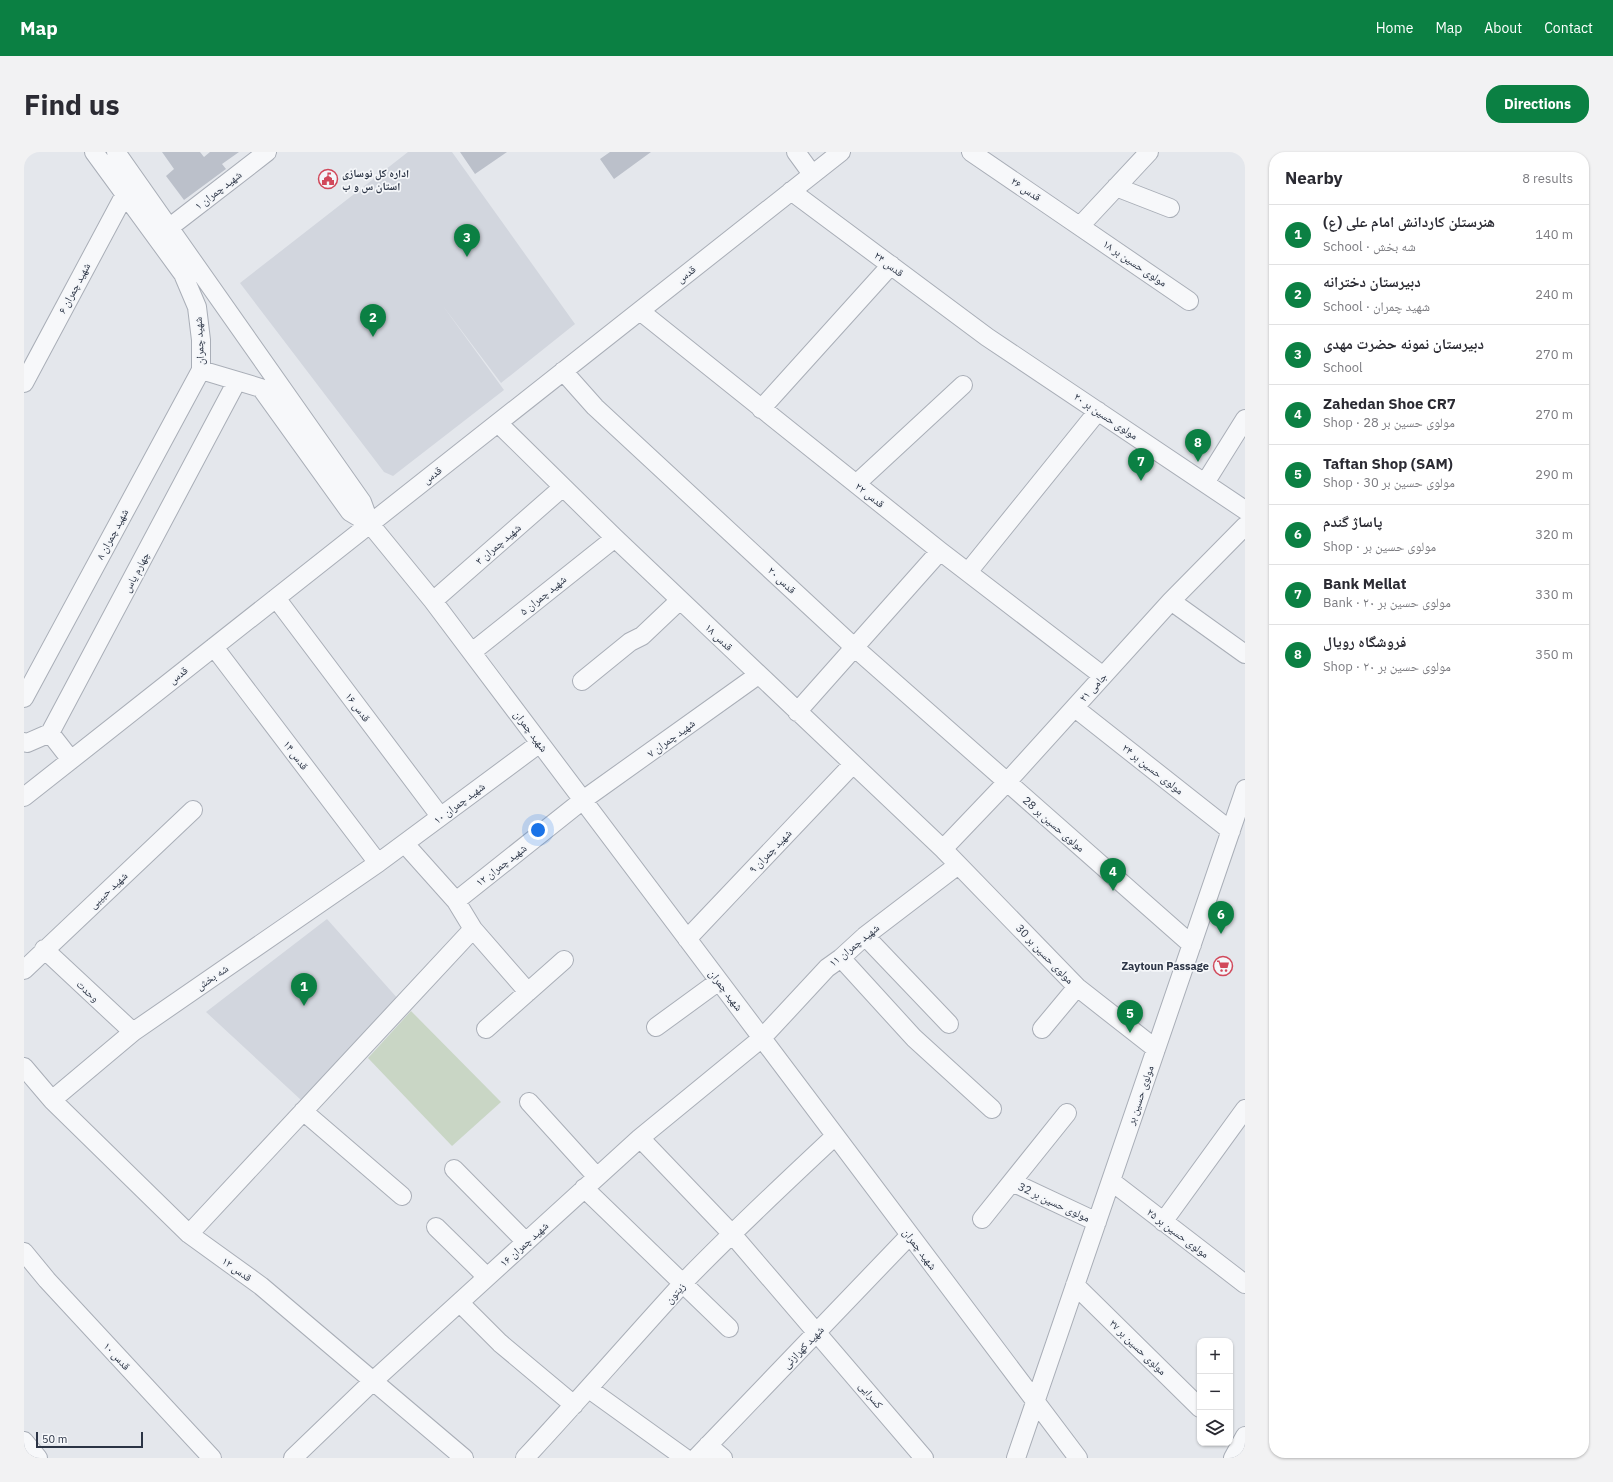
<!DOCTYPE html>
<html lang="en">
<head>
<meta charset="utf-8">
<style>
	body { margin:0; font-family:"IBM Plex Sans","Noto Naskh Arabic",sans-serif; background:#f2f2f3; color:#2b2b33 }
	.controls { position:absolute; right:12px; bottom:12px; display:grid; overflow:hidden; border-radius:8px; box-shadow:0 1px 3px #0004 }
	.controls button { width:36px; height:36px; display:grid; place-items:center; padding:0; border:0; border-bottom:1px solid #e1e1e2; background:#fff; color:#2b2b33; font:20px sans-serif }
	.scale { position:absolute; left:12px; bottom:10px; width:107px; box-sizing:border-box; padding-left:4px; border:2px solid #2b3445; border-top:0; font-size:11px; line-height:14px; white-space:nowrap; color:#2b3445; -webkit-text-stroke:3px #f4f6f9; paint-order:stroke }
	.you { position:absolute; left:514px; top:678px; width:14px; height:14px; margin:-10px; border:3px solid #fff; border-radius:50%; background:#1a73e8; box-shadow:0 0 0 6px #1a73e833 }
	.badge { display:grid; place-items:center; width:26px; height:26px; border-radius:50%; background:#0b8043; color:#fff; font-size:13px; font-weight:700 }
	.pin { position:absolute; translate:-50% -33px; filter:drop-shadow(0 1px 2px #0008) }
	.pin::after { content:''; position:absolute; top:21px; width:14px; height:12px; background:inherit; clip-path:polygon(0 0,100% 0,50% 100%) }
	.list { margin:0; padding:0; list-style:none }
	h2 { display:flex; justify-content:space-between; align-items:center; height:52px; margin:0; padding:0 16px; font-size:17px }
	h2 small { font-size:13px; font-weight:400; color:#7c7c81 }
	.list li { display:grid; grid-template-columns:26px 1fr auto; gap:12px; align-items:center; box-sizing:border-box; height:60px; padding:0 16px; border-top:1px solid #e1e1e2 }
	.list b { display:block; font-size:15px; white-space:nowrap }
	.list p { margin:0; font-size:13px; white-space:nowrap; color:#7c7c81 }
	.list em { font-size:13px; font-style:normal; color:#7c7c81 }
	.icon { flex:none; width:22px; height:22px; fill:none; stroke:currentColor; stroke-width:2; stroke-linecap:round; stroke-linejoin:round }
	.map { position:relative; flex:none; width:1221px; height:1306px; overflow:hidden; border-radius:16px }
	header { display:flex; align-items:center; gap:24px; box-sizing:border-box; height:56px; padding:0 20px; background:#0b8043; color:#fff }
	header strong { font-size:19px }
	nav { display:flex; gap:22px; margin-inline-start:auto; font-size:14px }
	.intro { display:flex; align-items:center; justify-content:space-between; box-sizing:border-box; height:96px; padding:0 24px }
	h1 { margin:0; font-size:28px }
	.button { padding:10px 18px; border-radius:16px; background:#0b8043; color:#fff; font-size:14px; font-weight:700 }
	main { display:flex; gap:24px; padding:0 24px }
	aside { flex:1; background:#fff; border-radius:16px; box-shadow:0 1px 3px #0004 }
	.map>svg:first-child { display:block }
</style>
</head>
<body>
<header>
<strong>Map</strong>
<nav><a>Home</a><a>Map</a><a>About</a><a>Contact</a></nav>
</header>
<div class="intro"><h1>Find us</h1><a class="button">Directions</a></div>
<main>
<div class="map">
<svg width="1221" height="1306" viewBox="0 0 1221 1306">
	<rect width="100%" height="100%" fill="#e4e7ec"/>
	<!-- built -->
	<path fill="#d2d6de" d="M 384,0 L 428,0 L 551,172 L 477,231 L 419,154 L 480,238 L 369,324 L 360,320 L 216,131 Z
		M 303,767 L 375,848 L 277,948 L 182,860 Z"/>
	<!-- green -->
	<path fill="#c9d6c5" d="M 387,859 L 477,950 L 428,994 L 344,906 Z"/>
	<!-- building -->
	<path fill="#bbc0ca" d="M 138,0 L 176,0 L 180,5 L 186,0 L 215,0 L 198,12 L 202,17 L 160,48 L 142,24 L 150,17 Z
		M 436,0 L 483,0 L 451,22 Z
		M 586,0 L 627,0 L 590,27 L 576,7 Z"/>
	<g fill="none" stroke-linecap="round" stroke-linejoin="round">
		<!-- minor casing -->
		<g stroke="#a9aeb7" stroke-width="20">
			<path id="minor" d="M 70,0 L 159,122 L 173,155 L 177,188 L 177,218 L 237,236 L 326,360 L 346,372
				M 92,0 L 338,350 L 346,372 L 409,449 L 1054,1306
				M 772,0 L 788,22
				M 947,0 L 1165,149
				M 1092,35 L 1146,56
				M 767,39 L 963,185 L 1221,358
				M 1056,74 L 1125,0
				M 146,75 L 243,0
				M 616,159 L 916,399 L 1079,524
				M 539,219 L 571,255 L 830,495 L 1168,793
				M 0,231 L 101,42
				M 737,257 L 867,113
				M 474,271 L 591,386 L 919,697 L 1053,835 L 1132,897
				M 1181,331 L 1221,267
				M 832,332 L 939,233
				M 944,420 L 1074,259
				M 252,446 L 416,664
				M 409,449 L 539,335
				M 1147,449 L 1221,502
				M 190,495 L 354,711
				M 448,500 L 591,386
				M 558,529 L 606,490 L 618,484 L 656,448
				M 0,546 L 177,218
				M 1051,556 L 1207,679
				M 773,560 L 916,399
				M 0,590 L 3,591 L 26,581
				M 47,608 L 26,581 L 213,229
				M 0,645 L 817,0
				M 381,692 L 432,749 L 449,777 L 504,840
				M 919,697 L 983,630 L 1147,449 L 1221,374
				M 432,749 L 559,648 L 734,523
				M 841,784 L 925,872
				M 663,787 L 829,612
				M 20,797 L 109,880
				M 817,806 L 890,886 L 968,957
				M 0,818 L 169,658
				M 632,875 L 695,829
				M 462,877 L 540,808
				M 1018,877 L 1053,835
				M 0,915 L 28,948 L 165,1082 L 237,1134 L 440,1306
				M 28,948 L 109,880 L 354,711 L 516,591
				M 505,950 L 573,1025
				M 279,959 L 378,1044
				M 616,986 L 708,1082 L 900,1306
				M 430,1017 L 502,1090
				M 1087,1029 L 1221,1132
				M 988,1030 L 1073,1070
				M 560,1036 L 705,1176
				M 958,1067 L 1043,961
				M 1139,1070 L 1221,957
				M 412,1075 L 463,1125
				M 165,1082 L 449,777
				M 0,1100 L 23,1128 L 188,1306
				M 1051,1133 L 1176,1256
				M 436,1151 L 476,1191 L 550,1253
				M 565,1237 L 661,1306
				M 0,1289 L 14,1306
				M 684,1293 L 699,1306
				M 269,1306 L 348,1230 L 616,986 L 738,886 L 803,816 L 817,806 L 841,784 L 934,713
				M 501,1306 C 554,1249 606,1189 659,1131 C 708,1080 760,1032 811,984
				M 672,1306 L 886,1083
				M 992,1306 L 1221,637
				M 1209,1306 L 1221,1284"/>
		</g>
		<!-- minor -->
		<use href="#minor" stroke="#f7f8fa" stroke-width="18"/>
	</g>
	<!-- icons -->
	<defs>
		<g id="civic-ring" transform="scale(1)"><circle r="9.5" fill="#f4f6f9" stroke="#d1495b" stroke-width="1.5"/><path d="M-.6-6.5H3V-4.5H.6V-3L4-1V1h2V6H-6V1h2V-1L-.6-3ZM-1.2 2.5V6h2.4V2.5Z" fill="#d1495b"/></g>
		<g id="supermarket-ring" transform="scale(1)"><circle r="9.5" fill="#f4f6f9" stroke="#d1495b" stroke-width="1.5"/><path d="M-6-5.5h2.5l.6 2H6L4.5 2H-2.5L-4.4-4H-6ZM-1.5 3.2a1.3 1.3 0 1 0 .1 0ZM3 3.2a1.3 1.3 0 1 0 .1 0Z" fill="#d1495b"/></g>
	</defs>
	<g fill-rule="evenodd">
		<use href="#civic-ring" x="304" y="27"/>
		<use href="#supermarket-ring" x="1199" y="814"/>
	</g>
	<g text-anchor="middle" stroke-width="3.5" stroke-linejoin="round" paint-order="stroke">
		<!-- poi labels -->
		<g font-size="11" font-weight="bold" fill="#2b3445" stroke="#f4f6f9" text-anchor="start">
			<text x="318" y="25">اداره کل نوسازی<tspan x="318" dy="13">استان س و ب</tspan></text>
			<text x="1185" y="818" text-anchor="end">Zaytoun Passage</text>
		</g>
		<!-- street labels -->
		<g font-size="11" fill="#2b3445" stroke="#f4f6f9">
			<text transform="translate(1002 37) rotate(34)" y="4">قدس ۲۶</text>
			<text transform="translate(194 38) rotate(-38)" y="4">شهید چمران ۱</text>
			<text transform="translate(1111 111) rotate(34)" y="4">مولوی حسین بر ۱۸</text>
			<text transform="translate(865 112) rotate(37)" y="4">قدس ۲۴</text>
			<text transform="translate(662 122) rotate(-38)" y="4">قدس</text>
			<text transform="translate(50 136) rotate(-62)" y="4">شهید چمران ۶</text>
			<text transform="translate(175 189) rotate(-93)" y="4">شهید چمران</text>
			<text transform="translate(1082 264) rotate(34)" y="4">مولوی حسین بر ۲۰</text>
			<text transform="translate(408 323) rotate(-38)" y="4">قدس</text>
			<text transform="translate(846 343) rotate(38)" y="4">قدس ۲۲</text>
			<text transform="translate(88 382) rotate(-62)" y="4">شهید چمران ۸</text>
			<text transform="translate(474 392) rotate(-41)" y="4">شهید چمران ۳</text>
			<text transform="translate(112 420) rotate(-62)" y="4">چهارم یاس</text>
			<text transform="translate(758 428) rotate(43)" y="4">قدس ۲۰</text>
			<text transform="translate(519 443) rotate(-39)" y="4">شهید چمران ۵</text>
			<text transform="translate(695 485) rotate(44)" y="4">قدس ۱۸</text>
			<text transform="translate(154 523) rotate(-38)" y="4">قدس</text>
			<text transform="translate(1069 535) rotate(-48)" y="4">جامی ۲۱</text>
			<text transform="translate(334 555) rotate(53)" y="4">قدس ۱۶</text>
			<text transform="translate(507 579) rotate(53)" y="4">شهید چمران</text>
			<text transform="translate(647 586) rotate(-36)" y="4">شهید چمران ۷</text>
			<text transform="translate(272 603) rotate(53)" y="4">قدس ۱۴</text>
			<text transform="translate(1129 617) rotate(38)" y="4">مولوی حسین بر ۲۴</text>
			<text transform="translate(435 651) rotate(-37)" y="4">شهید چمران ۱۰</text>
			<text transform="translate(1030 672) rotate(41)" y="4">مولوی حسین بر 28</text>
			<text transform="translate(746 699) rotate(-46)" y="4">شهید چمران ۹</text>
			<text transform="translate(477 713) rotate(-38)" y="4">شهید چمران ۱۲</text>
			<text transform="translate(84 738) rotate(-43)" y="4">شهید حبیبی</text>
			<text transform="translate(830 793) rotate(-39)" y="4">شهید چمران ۱۱</text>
			<text transform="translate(1021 802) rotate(46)" y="4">مولوی حسین بر 30</text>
			<text transform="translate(188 825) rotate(-34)" y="4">شه بخش</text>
			<text transform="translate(702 838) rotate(53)" y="4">شهید چمران</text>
			<text transform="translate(64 839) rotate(43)" y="4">وحدت</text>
			<text transform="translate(1116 943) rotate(-71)" y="4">مولوی حسین بر</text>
			<text transform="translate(1030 1050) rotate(25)" y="4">مولوی حسین بر 32</text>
			<text transform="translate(1154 1081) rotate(37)" y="4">مولوی حسین بر ۲۵</text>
			<text transform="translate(500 1092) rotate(-42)" y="4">شهید چمران ۱۶</text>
			<text transform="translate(896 1097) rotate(53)" y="4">شهید چمران</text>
			<text transform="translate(213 1117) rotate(36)" y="4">قدس ۱۲</text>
			<text transform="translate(651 1141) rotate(-48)" y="4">زیتون</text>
			<text transform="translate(779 1195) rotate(-46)" y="4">شهید کهرازئی</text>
			<text transform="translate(1114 1195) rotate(44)" y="4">مولوی حسین بر ۲۷</text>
			<text transform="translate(93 1204) rotate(47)" y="4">قدس ۱۰</text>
			<text transform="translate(847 1243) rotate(50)" y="4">کسرایی</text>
		</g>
	</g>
</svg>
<div class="controls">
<button>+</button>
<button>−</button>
<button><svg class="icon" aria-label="layers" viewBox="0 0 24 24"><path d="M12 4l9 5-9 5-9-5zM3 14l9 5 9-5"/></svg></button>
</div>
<div class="scale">50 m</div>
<div class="you"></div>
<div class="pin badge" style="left:280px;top:854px">1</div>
<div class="pin badge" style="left:349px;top:185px">2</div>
<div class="pin badge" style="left:443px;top:105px">3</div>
<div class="pin badge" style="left:1089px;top:739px">4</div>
<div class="pin badge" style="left:1106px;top:881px">5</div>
<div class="pin badge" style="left:1197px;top:782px">6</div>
<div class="pin badge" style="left:1117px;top:329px">7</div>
<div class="pin badge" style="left:1174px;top:310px">8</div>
</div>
<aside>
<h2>Nearby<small>8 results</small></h2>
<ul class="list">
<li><span class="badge">1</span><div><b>هنرستلن کاردانش امام علی (ع)</b><p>School · شه بخش</p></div><em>140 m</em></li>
<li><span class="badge">2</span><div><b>دبیرستان دخترانه</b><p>School · شهید چمران</p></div><em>240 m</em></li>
<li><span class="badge">3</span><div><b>دبیرستان نمونه حضرت مهدی</b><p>School</p></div><em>270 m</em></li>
<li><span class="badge">4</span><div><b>Zahedan Shoe CR7</b><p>Shop · مولوی حسین بر 28</p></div><em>270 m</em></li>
<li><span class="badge">5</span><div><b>Taftan Shop (SAM)</b><p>Shop · مولوی حسین بر 30</p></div><em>290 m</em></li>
<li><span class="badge">6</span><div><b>پاساژ گندم</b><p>Shop · مولوی حسین بر</p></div><em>320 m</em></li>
<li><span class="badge">7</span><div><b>Bank Mellat</b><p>Bank · مولوی حسین بر ۲۰</p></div><em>330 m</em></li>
<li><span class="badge">8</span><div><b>فروشگاه رویال</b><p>Shop · مولوی حسین بر ۲۰</p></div><em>350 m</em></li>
</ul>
</aside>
</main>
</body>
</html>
